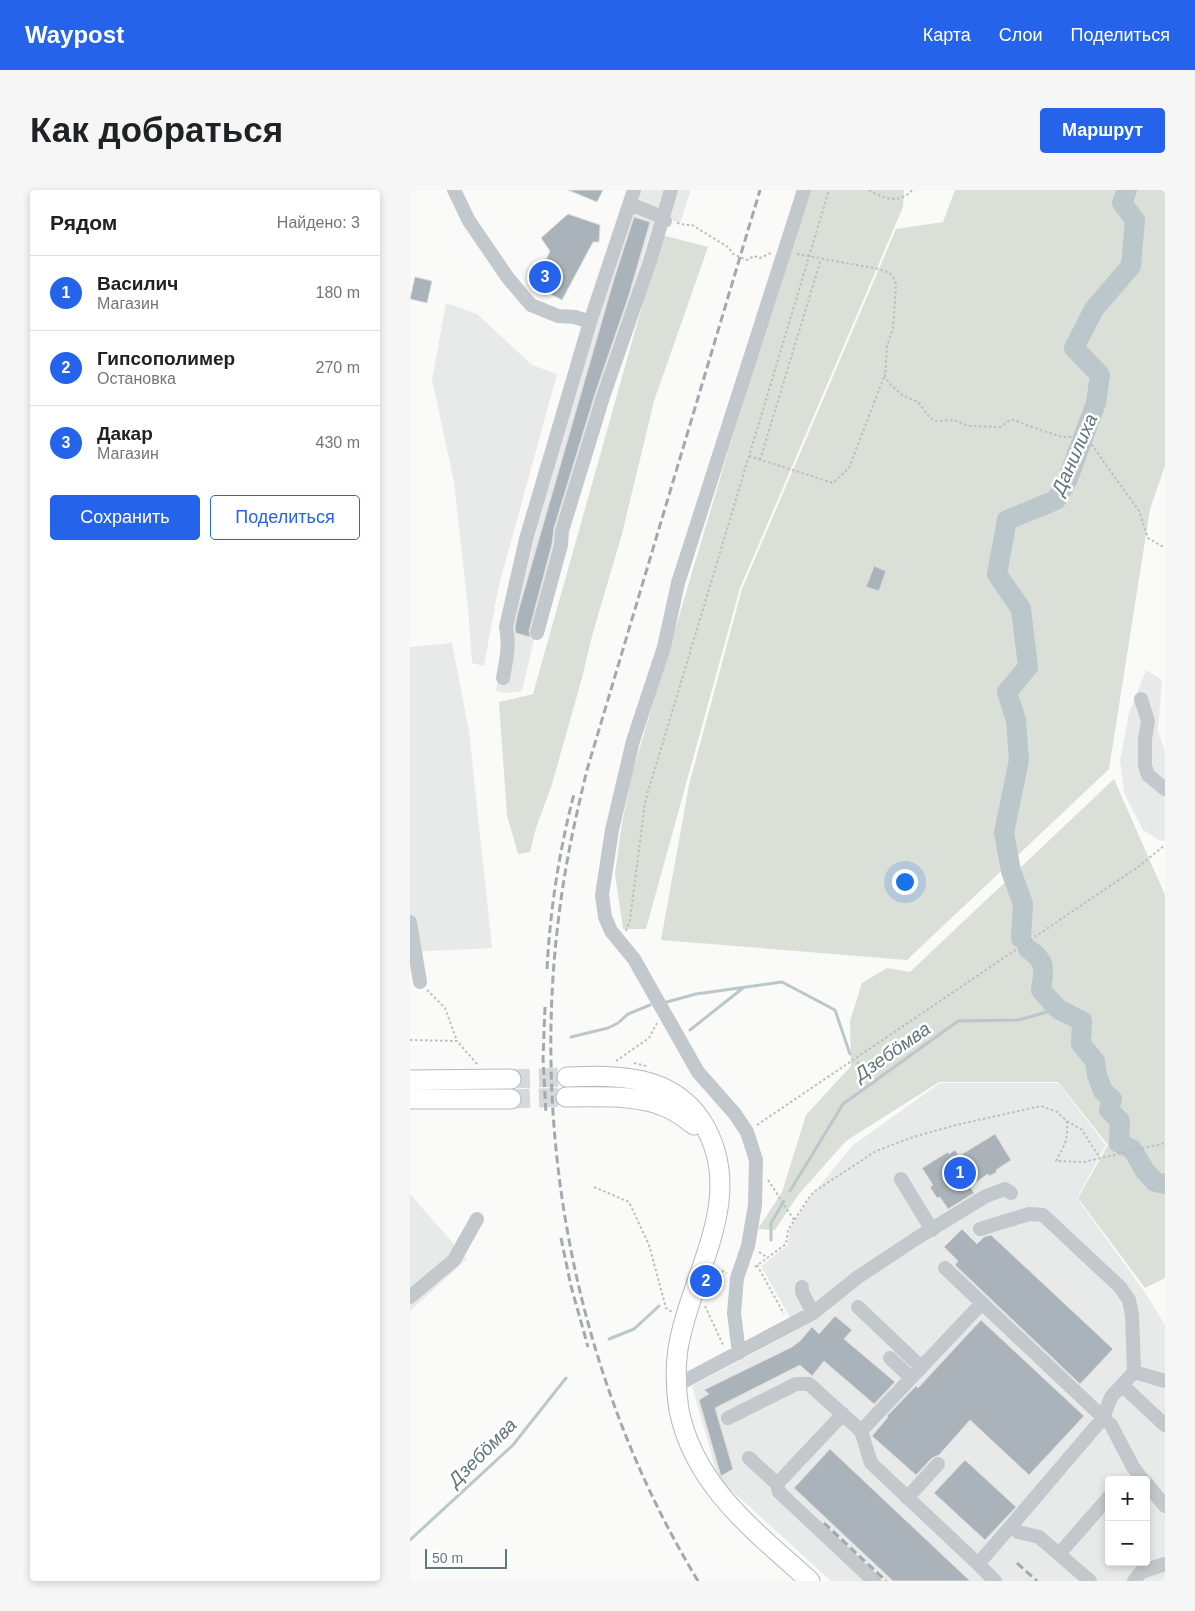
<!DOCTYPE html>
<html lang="ru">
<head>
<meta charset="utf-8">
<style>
	body { margin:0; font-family:Helvetica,sans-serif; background:#f6f6f6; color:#202124 }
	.controls { position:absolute; right:15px; bottom:15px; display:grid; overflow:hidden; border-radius:5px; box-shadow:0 2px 8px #0003 }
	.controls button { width:45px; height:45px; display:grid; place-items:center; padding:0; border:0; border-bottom:1px solid #e0e0e0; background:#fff; color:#202124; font:25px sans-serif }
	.scale { position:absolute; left:15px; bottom:12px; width:82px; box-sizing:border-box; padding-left:5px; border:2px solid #657683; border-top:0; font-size:14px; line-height:18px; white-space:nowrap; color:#657683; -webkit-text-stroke:4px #fff; paint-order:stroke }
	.you { position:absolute; left:494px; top:691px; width:18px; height:18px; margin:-12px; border:4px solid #fff; border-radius:50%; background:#1a73e8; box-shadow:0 0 0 8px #1a73e833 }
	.badge { display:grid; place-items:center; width:32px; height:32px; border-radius:50%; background:#2563eb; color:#fff; font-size:16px; font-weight:700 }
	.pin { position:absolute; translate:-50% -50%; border:2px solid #fff; box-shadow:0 1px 5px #0006 }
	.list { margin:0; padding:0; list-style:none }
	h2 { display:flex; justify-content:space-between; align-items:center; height:65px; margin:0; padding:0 20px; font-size:21px }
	h2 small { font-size:16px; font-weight:400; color:#757577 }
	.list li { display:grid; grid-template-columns:32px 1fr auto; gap:15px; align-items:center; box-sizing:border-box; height:75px; padding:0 20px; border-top:1px solid #e0e0e0 }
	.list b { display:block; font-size:19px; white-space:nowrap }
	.list p { margin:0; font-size:16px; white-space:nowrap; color:#757577 }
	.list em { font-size:16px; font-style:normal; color:#757577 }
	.actions { display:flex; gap:10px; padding:15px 20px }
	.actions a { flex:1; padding:11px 0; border:1px solid #2563eb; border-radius:5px; text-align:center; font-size:18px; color:#2563eb }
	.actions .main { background:#2563eb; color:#fff }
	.map { position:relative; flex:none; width:755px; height:1391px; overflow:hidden; border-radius:5px }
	header { display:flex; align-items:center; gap:30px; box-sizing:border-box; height:70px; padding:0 25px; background:#2563eb; color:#fff }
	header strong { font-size:24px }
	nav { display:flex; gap:28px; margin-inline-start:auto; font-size:18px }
	.intro { display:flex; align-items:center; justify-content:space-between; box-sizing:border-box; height:120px; padding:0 30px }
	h1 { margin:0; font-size:35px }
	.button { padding:12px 22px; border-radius:5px; background:#2563eb; color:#fff; font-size:18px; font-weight:700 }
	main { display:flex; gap:30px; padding:0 30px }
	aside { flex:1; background:#fff; border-radius:5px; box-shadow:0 2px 8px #0003 }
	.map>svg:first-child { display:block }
</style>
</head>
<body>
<header>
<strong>Waypost</strong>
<nav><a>Карта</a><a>Слои</a><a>Поделиться</a></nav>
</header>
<div class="intro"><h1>Как добраться</h1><a class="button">Маршрут</a></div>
<main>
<aside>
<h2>Рядом<small>Найдено: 3</small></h2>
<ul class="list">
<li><span class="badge">1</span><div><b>Василич</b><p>Магазин</p></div><em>180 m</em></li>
<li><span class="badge">2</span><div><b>Гипсополимер</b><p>Остановка</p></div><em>270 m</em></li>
<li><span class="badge">3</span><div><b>Дакар</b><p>Магазин</p></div><em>430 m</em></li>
</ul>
<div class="actions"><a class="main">Сохранить</a><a>Поделиться</a></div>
</aside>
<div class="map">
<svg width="755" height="1391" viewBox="0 0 755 1391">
	<rect width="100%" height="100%" fill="#fafaf8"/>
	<!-- built -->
	<path fill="#e8e9e9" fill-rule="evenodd" d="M 225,0 L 281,0 L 270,33 L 246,25 L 151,334 L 112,501 L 95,503 L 86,501 L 95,458 L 92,435 Z
		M 36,113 L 67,124 L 122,175 L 147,184 L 88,399 L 74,476 L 62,473 L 58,418 L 44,292 L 22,190 Z
		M 42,453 L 59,541 L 82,758 L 0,762 L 0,457 Z
		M 736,480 L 752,490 L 748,541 L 755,562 L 755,651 L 750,651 L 733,640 L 714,603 L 710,570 L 719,523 Z
		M 530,893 L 648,893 L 696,955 L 667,1008 L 734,1101 L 755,1135 L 755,1391 L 421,1391 L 308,1288 L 282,1196 L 387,1140 L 351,1076 L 378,1055 L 379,1041 L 399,1009 L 442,956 ZM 699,1290 L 736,1290 L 736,1372 L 699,1372 Z
		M 0,1004 L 57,1069 L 0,1121 Z"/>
	<!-- green -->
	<path fill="#dadfd7" d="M 396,0 L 494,0 L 493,17 L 330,398 L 236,739 L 213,739 L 205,684 L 212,633 L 222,584 Z
		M 545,0 L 755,0 L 755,276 L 740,319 L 699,579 L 497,770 L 251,750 L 279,595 L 332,399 L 486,39 L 533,32 Z
		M 252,45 L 298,57 L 244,211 L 212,344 L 182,446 L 172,488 L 142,594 L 126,638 L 120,662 L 108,664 L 97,625 L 89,512 L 123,504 Z
		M 704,589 L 755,705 L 755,1088 L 735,1098 L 668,1008 L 698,955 L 648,892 L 529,892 L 436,951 L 388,1005 L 365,1040 L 348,1039 L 372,1002 L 396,925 L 441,876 L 440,831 L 452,793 L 477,778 L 500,782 Z"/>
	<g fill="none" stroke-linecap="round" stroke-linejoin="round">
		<!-- stream -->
		<path stroke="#bbc7cb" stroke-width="3" d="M 253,813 L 286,804 L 372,792 L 425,820 L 440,864
			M 280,840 L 333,798
			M 161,847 L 198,838 L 208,833 L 218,824 L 240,815
			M 448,873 L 463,892
			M 380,1001 L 433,914 L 548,831 L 608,830 L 648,819
			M 361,1050 L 361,1033 L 374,1011
			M 199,1149 L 224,1139 L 249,1116
			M 0,1350 L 103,1255 L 156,1188"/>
		<!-- river -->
		<path stroke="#bbc7cb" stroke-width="20" d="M 611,748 L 613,714 L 601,681 L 594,643 L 609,570 L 606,530 L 597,502 L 618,477 L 611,419 L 587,384 L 597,330 L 646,310 L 657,291 L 686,213 L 690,185 L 664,158 L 684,119 L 721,76 L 725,30 L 712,13 L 717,0
			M 618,759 C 637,771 634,780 631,800 L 648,819 L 672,831 L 671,854 L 685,871 L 687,885 L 693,901 L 702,909 L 699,920 L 710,931 L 709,953 L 722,959 L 735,981 L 745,992 L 755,994"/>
	</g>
	<!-- building -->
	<path fill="#aab3b9" stroke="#dcdcda" d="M 158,0 L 193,0 L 187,12 Z
		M 158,24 L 190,35 L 189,52 L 183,52 L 152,110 L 124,96 L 140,61 L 131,48 Z
		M 224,27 L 240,32 L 219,105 L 185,204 L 144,338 L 142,354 L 119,441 L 120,447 L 106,443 L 105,437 L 108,422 L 204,89 Z
		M 5,87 L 22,91 L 17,113 L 0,109 Z
		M 464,376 L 476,381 L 469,401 L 456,397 Z
		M 585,944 L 601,970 L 586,980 L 587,982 L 579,986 L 578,984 L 560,996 L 564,1003 L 538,1019 L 530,1007 L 527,1008 L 520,997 L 523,995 L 512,978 L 538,962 L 539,964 L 545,960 L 549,966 Z
		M 552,1039 L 567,1054 L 574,1047 L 581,1045 L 703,1159 L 670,1194 L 545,1075 L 548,1071 L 534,1057 Z
		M 425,1126 L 442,1140 L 434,1149 L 485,1192 L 464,1214 L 414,1171 L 402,1186 L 390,1175 L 305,1218 L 323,1279 L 311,1286 L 289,1210 L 299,1204 L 294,1200 L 382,1157 L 390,1151 L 402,1137 L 409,1144 Z
		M 571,1130 L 674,1226 L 619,1285 L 560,1230 L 529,1265 L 522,1268 L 506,1285 L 462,1246 L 478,1227 L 477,1226 L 506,1196 L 508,1198 Z
		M 420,1259 L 560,1391 L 483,1391 L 384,1298 Z
		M 555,1270 L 606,1317 L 575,1350 L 524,1303 Z"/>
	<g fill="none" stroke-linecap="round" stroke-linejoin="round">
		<!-- major-tunnel -->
		<path stroke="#d5d9db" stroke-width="19" stroke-dasharray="19 9" stroke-linecap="butt" d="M 101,889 L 157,887
			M 101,909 L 156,907"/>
		<!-- major casing -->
		<g stroke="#b5babe" stroke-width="21">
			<path id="major" d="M 157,887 C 207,885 260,884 291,930 C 340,1006 280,1083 268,1159 C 265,1179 266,1201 269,1220 C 284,1296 346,1342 400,1391
				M 0,890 L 101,889
				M 156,907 C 189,907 227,904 258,918 C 267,922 276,929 284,935
				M 0,909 L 101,909"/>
		</g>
		<!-- path -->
		<path stroke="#bbbfc2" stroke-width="2" stroke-dasharray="2.5 2.5" stroke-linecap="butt" d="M 459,0 C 472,8 490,15 502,0
			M 267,33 L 276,35 L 282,35 L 318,57 L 323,64 L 337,70 L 344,66 L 350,68 L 361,63
			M 387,64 L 469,79 L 480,83 L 485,90 L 486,96 L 483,138 L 477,156 L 475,187 L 481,195 L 492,205 L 508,212 L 520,228 L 526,231 L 544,230 L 559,236 L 590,237 L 600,230 L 604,230 L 616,235 L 652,247 L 667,247 L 679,251 L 729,321 L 738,348 L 755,358
			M 339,266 L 423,293 L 439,278 L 475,184
			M 350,270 L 411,69
			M 216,741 L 220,730 L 235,612 L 419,0
			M 17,800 L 35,818 L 47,851
			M 0,850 L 47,851 L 67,874
			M 206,871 L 239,848 L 247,833
			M 224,873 L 236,876
			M 657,931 L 672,940 L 690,968
			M 347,935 L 728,677 L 755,655
			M 358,990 L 384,1030
			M 184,997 L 219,1012 L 239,1055 L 256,1118 L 262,1122
			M 349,1062 L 358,1068
			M 347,1075 L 374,1124
			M 345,1077 L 376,1054 L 378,1040 L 400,1006 L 405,1001 L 466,961 L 503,947 L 546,935 L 631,916 L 647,922 L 657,931 C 658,951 655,954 646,971 L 674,972 L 755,953
			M 307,1079 L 317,1083
			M 295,1116 L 314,1157"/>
		<!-- minor -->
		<path stroke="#c3c8cc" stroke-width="14" d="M 44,0 L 59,31 L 98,88 L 121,115 L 148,126 L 165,127 L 180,132
			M 220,14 L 252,27 L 255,31
			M 127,443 L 151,355 L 152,341 L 193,207 L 240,71 L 261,0
			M 93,488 C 96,471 100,455 96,437 L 116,349 L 180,132 L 224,0
			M 731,509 L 738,531 L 735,549 L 735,576 L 738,585 L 755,599
			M 0,732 L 10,792
			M 491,989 L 522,1040
			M 570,1039 L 619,1024 L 633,1025 L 710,1097 L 719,1110 L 722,1125 L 724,1182 L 701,1207 L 693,1228 L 601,1336
			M 535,1078 L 701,1235 L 723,1277 L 733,1290
			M 392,1097 L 392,1102 L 403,1123
			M 0,1107 L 44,1070 L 67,1029
			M 448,1117 L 511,1177
			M 329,1163 L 324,1123 L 327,1088 L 338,1056 L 345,1015 L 346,970 L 337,942 L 325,924 L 288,882 L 224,769 L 201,741 L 195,727 L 192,705 L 202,640 L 223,551 L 254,457 L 268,393 L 394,0
			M 480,1168 L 501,1188
			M 724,1182 L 755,1191
			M 267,1195 L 403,1123 L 448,1087 L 507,1048 L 576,1006 L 595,999 L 601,1003
			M 712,1195 L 755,1235
			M 318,1228 L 386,1194 L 399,1194 L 451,1241 L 461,1273 L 568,1374 L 601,1336 L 608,1342 L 629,1347 L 680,1391
			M 451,1241 L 572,1113
			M 339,1268 L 367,1294 L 433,1224
			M 736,1293 L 755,1316
			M 367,1294 L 369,1302 L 464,1391
			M 497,1308 L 528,1274
			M 649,1364 L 699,1307
			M 568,1374 L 585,1391
			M 724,1391 L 731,1382 L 755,1374"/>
		<!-- major -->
		<use href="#major" stroke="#fff" stroke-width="19"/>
		<!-- rail -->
		<path stroke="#a2aab0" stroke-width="3" stroke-dasharray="8 4" stroke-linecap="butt" d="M 137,779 C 140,721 149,661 164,604
			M 135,817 L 133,868 L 136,924
			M 151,1048 L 161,1096 L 178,1157
			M 414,1333 L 476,1391
			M 607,1373 L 627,1391
			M 288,1391 C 167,1191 119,947 150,717 C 156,670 166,625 177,580 L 350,0"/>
	</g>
	<g text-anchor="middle" stroke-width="5" stroke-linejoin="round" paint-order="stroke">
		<!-- water labels -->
		<g font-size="19" font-style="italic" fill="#60757c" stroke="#fff">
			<text transform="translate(664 264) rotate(-66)" y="7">Данилиха</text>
			<text transform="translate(482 861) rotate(-35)" y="7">Дзебӧмва</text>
			<text transform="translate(72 1262) rotate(-45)" y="7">Дзебӧмва</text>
		</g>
	</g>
</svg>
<div class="controls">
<button>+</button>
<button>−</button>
</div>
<div class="scale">50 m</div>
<div class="you"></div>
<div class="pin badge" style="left:550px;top:983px">1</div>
<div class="pin badge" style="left:296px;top:1091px">2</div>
<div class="pin badge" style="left:135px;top:87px">3</div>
</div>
</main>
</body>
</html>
